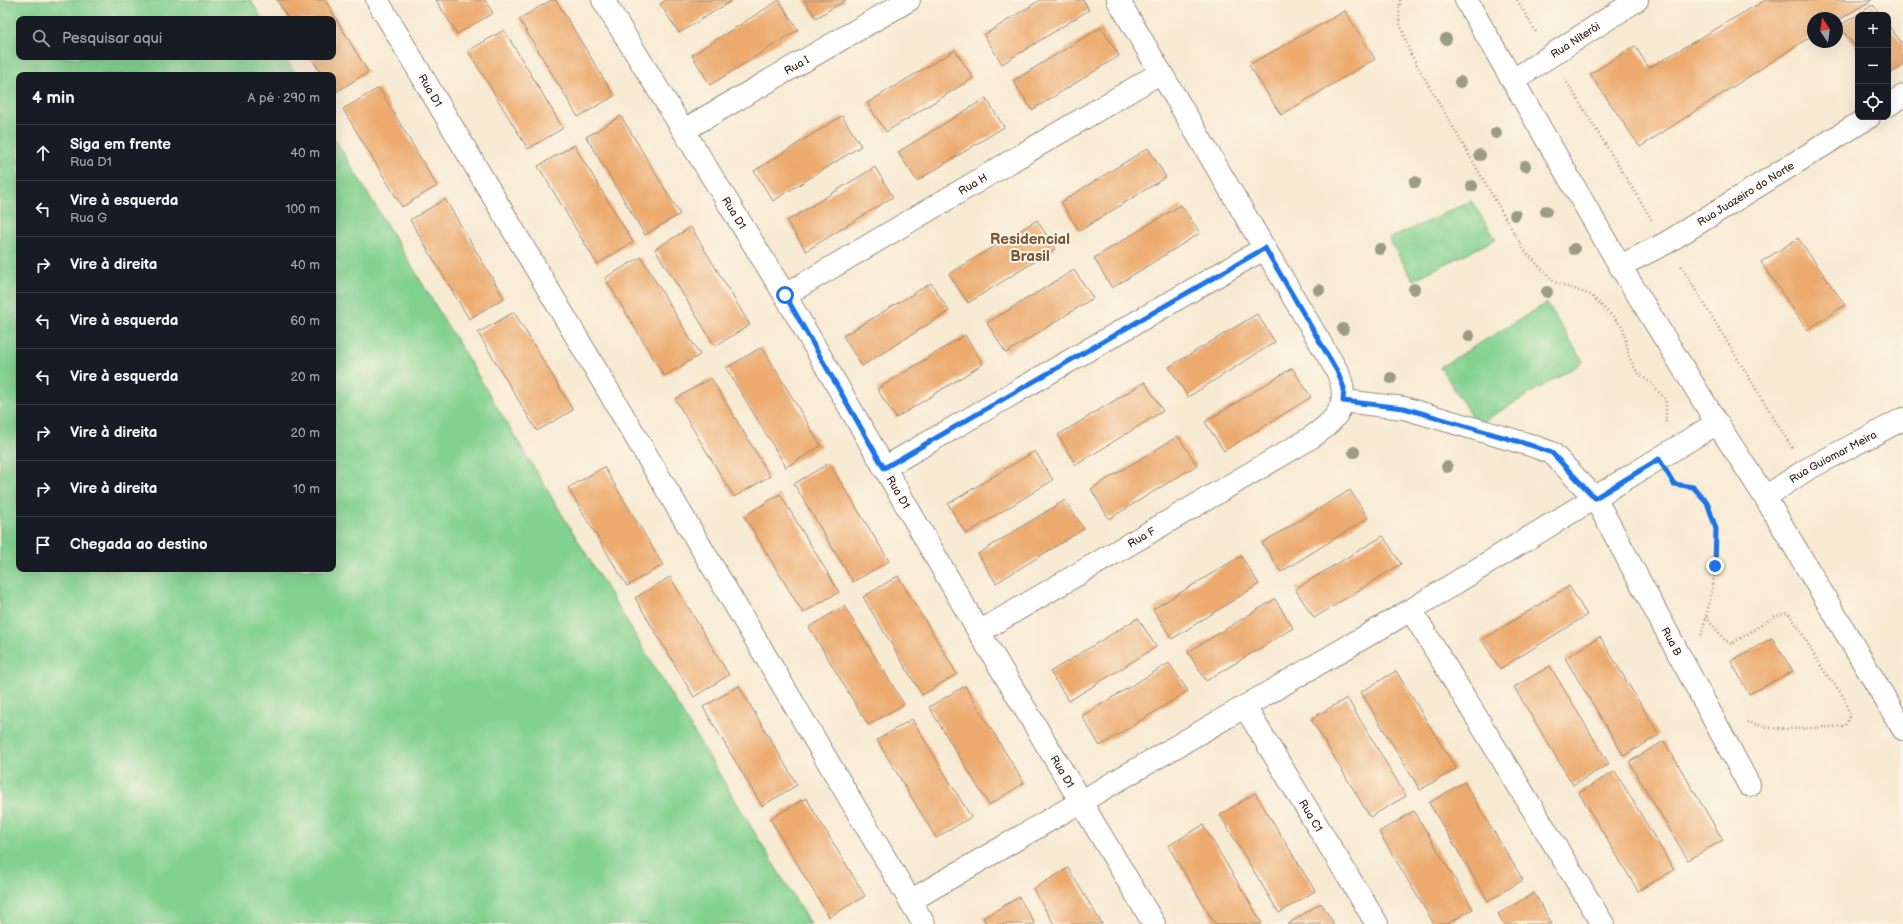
<!DOCTYPE html>
<html lang="pt">
<head>
<meta charset="utf-8">
<style>
	body { margin:0; font-family:"Balsamiq Sans",sans-serif; background:#242831; color:#f1f3f6 }
	.controls { position:absolute; right:12px; top:12px; display:grid; overflow:hidden; border-radius:8px; box-shadow:0 4px 16px #0002 }
	.controls button { width:36px; height:36px; display:grid; place-items:center; padding:0; border:0; border-bottom:1px solid #363941; background:#171b24; color:#f1f3f6; font:20px sans-serif }
	.compass { position:absolute; left:1807px; top:12px; width:36px; height:36px; border-radius:50%; background:#171b24; box-shadow:0 4px 16px #0002; rotate:347deg }
	.stop { position:absolute; width:12px; height:12px; margin:-9px; border:3px solid #1a73e8; border-radius:50%; background:#fff }
	.stop.end { background:#1a73e8; border-color:#fff; box-shadow:0 1px 4px #0008 }
	.list { margin:0; padding:0; list-style:none }
	h2 { display:flex; justify-content:space-between; align-items:center; height:52px; margin:0; padding:0 16px; font-size:17px }
	h2 small { font-size:13px; font-weight:400; color:#9ea1a6 }
	.list li { display:grid; grid-template-columns:26px 1fr auto; gap:12px; align-items:center; box-sizing:border-box; height:56px; padding:0 16px; border-top:1px solid #363941 }
	.list b { display:block; font-size:15px; white-space:nowrap }
	.list p { margin:0; font-size:13px; white-space:nowrap; color:#9ea1a6 }
	.list em { font-size:13px; font-style:normal; color:#9ea1a6 }
	.icon { flex:none; width:22px; height:22px; fill:none; stroke:currentColor; stroke-width:2; stroke-linecap:round; stroke-linejoin:round }
	.map { position:relative; flex:none; width:1903px; height:924px; overflow:hidden }
	.search { position:absolute; background:#171b24; box-shadow:0 4px 16px #0002; left:16px; top:16px; width:320px; height:44px; display:flex; align-items:center; gap:10px; box-sizing:border-box; padding:0 14px; border-radius:8px; color:#9ea1a6; font-size:15px }
	.panel { position:absolute; background:#171b24; box-shadow:0 4px 16px #0002; left:16px; top:72px; width:320px; height:500px; border-radius:8px }
	.map>svg:first-child { display:block }
</style>
</head>
<body>
<div class="map">
<svg width="1903" height="924" viewBox="0 0 1903 924">
	<rect width="100%" height="100%" fill="#fcf5e5"/>
	<filter id="ink" filterUnits="userSpaceOnUse"><feTurbulence type="fractalNoise" baseFrequency=".025" numOctaves="2"/><feDisplacementMap in="SourceGraphic" scale="8" xChannelSelector="R" yChannelSelector="G"/><feConvolveMatrix kernelMatrix="1 2 1 2 8 2 1 2 1" color-interpolation-filters="sRGB"/></filter>
	<filter id="wash" filterUnits="userSpaceOnUse"><feTurbulence type="fractalNoise" baseFrequency=".012" numOctaves="4" result="noise"/><feDisplacementMap in="SourceGraphic" scale="16" xChannelSelector="R" yChannelSelector="G"/><feGaussianBlur stdDeviation="0.9" result="paint"/><feColorMatrix in="noise" values="0 0 0 0 0 0 0 0 0 0 0 0 0 0 0 0 0 1.4 0 .05"/><feComposite in="paint" operator="in"/></filter>
	<g filter="url(#wash)">
		<rect width="100%" height="100%" fill="#f7ead3"/>
		<!-- green -->
		<path fill="#82d190" stroke="#5e7e57" d="M 0,0 L 251,0 L 262,19 L 19,19 L 19,57 L 285,57 L 296,75 L 19,75 L 19,569 L 333,569 L 333,136 L 810,924 L 0,924 Z
			M 1471,201 L 1496,239 L 1413,280 L 1389,239 Z
			M 1547,303 L 1583,362 L 1477,425 L 1440,367 Z"/>
		<g id="blocks">
			<!-- building -->
			<path fill="#ecaa6e" d="M 277,0 L 325,0 L 368,72 L 333,94 L 333,75 L 322,75 L 311,57 L 333,57 L 333,19 L 288,19 Z
				M 436,0 L 485,0 L 493,13 L 457,34 Z
				M 551,0 L 556,0 L 614,96 L 578,117 L 519,19 Z
				M 666,0 L 733,0 L 679,33 L 660,4 Z
				M 779,0 L 798,30 L 710,85 L 692,55 Z
				M 804,0 L 846,0 L 816,18 Z
				M 1040,0 L 1083,0 L 1089,10 L 1002,64 L 984,35 Z
				M 1765,0 L 1872,0 L 1837,21 L 1837,18 L 1813,18 L 1813,35 L 1640,147 L 1590,74 L 1635,46 L 1649,68 Z
				M 1873,5 L 1881,15 L 1858,15 L 1858,51 L 1839,26 Z
				M 1345,11 L 1375,59 L 1281,115 L 1249,65 Z
				M 1888,25 L 1903,44 L 1903,66 L 1888,75 Z
				M 1101,27 L 1119,56 L 1032,110 L 1013,81 Z
				M 504,30 L 563,128 L 528,149 L 468,51 Z
				M 955,50 L 973,78 L 886,132 L 867,103 Z
				M 379,88 L 437,186 L 402,207 L 343,109 Z
				M 986,98 L 1004,127 L 917,181 L 898,152 Z
				M 621,116 L 680,214 L 645,235 L 586,137 Z
				M 842,116 L 861,146 L 773,201 L 754,171 Z
				M 574,145 L 633,242 L 597,264 L 538,166 Z
				M 1148,148 L 1166,177 L 1079,231 L 1061,202 Z
				M 875,167 L 893,197 L 806,251 L 787,221 Z
				M 445,199 L 504,298 L 469,319 L 410,220 Z
				M 1181,205 L 1200,233 L 1112,288 L 1094,258 Z
				M 1037,220 L 1055,249 L 968,303 L 949,274 Z
				M 691,227 L 750,325 L 715,346 L 655,249 Z
				M 1798,238 L 1845,305 L 1807,330 L 1761,262 Z
				M 641,257 L 700,355 L 664,376 L 605,278 Z
				M 1074,270 L 1093,298 L 1006,353 L 987,323 Z
				M 931,283 L 949,311 L 862,366 L 843,336 Z
				M 514,312 L 573,410 L 537,431 L 478,333 Z
				M 1257,314 L 1275,342 L 1188,397 L 1169,367 Z
				M 965,335 L 983,364 L 896,418 L 877,389 Z
				M 762,347 L 821,446 L 786,467 L 726,368 Z
				M 1292,368 L 1311,397 L 1224,451 L 1205,422 Z
				M 711,378 L 770,476 L 734,497 L 675,399 Z
				M 1145,382 L 1163,411 L 1076,465 L 1058,435 Z
				M 1178,436 L 1197,465 L 1109,519 L 1091,489 Z
				M 1035,451 L 1053,480 L 966,534 L 948,504 Z
				M 829,463 L 889,561 L 853,582 L 794,484 Z
				M 604,467 L 663,565 L 627,586 L 568,488 Z
				M 1350,490 L 1368,518 L 1281,572 L 1262,543 Z
				M 780,494 L 839,592 L 803,613 L 744,516 Z
				M 1065,500 L 1084,529 L 996,583 L 978,554 Z
				M 1383,536 L 1401,564 L 1314,618 L 1295,589 Z
				M 1241,556 L 1259,584 L 1172,639 L 1153,609 Z
				M 898,576 L 957,674 L 922,695 L 863,597 Z
				M 670,577 L 729,675 L 694,697 L 635,598 Z
				M 1569,586 L 1587,615 L 1500,669 L 1482,640 Z
				M 1275,599 L 1293,628 L 1206,681 L 1188,652 Z
				M 844,606 L 904,704 L 868,725 L 809,627 Z
				M 1138,618 L 1156,647 L 1069,701 L 1050,672 Z
				M 1600,637 L 1659,735 L 1624,756 L 1565,658 Z
				M 1772,638 L 1793,671 L 1749,694 L 1731,661 Z
				M 1169,663 L 1188,691 L 1100,746 L 1082,716 Z
				M 1550,666 L 1609,764 L 1573,785 L 1514,687 Z
				M 1396,671 L 1456,769 L 1420,790 L 1361,692 Z
				M 739,686 L 797,785 L 762,806 L 703,707 Z
				M 965,686 L 1024,783 L 989,805 L 929,707 Z
				M 1347,698 L 1406,796 L 1370,817 L 1311,719 Z
				M 912,719 L 971,817 L 936,838 L 877,740 Z
				M 1664,741 L 1723,840 L 1688,860 L 1629,762 Z
				M 1615,771 L 1674,870 L 1638,891 L 1579,793 Z
				M 1464,782 L 1523,880 L 1488,901 L 1429,803 Z
				M 1255,793 L 1315,891 L 1279,913 L 1220,815 Z
				M 806,798 L 865,896 L 829,917 L 770,819 Z
				M 1414,811 L 1473,909 L 1447,924 L 1434,924 L 1379,832 Z
				M 1203,825 L 1262,923 L 1261,924 L 1215,924 L 1168,846 Z
				M 1068,868 L 1102,924 L 1054,924 L 1033,889 Z
				M 1534,893 L 1552,924 L 1504,924 L 1498,914 Z
				M 1019,897 L 1035,924 L 987,924 L 983,918 Z
				M 1321,903 L 1334,924 L 1288,924 Z"/>
		</g>
	</g>
	<g filter="url(#ink)">
		<use href="#blocks" fill-opacity="0" stroke="#998a78" stroke-width="1"/>
		<g fill="none" stroke-linecap="round" stroke-linejoin="round">
			<!-- minor casing -->
			<g stroke="#998a78" stroke-width="24">
				<g id="minor">
					<path id="s1" d="M 377,0 L 924,924"/>
					<path id="s2" d="M 603,0 L 785,295 L 979,632 L 1154,924"/>
					<path d="M 1466,0 L 1620,266 L 1717,423 L 1765,497 L 1903,729"/>
					<path id="s3" d="M 1513,80 L 1637,0"/>
					<path d="M 1888,105 L 1903,96"/>
					<path id="s4" d="M 684,130 L 909,0"/>
					<path id="s5" d="M 1620,266 L 1666,243 L 1869,117"/>
					<path id="s6" d="M 785,295 L 1160,73"/>
					<path id="s7" d="M 1343,401 L 1404,408 L 1530,445 L 1552,453 L 1595,498 L 1749,785"/>
					<path d="M 884,468 L 1265,248"/>
					<path id="s8" d="M 1765,497 L 1806,470 L 1903,419"/>
					<path d="M 1411,610 L 1603,924"/>
					<path id="s9" d="M 979,632 L 1304,442 C 1332,424 1354,407 1337,371 L 1118,0"/>
					<path id="s10" d="M 1245,707 L 1377,924"/>
					<path d="M 910,901 L 1411,610 L 1717,423"/>
				</g>
			</g>
			<!-- path -->
			<path stroke="#998a78" stroke-width="2.5" stroke-dasharray="1 3" stroke-linecap="butt" d="M 1400,0 L 1399,21 L 1410,53 L 1524,250 L 1554,282 L 1591,295 L 1623,327 L 1629,357 L 1637,372 L 1652,384 L 1666,400 L 1666,423
				M 1517,0 L 1536,32
				M 1565,79 L 1652,220
				M 1681,266 L 1792,448
				M 1673,482 C 1678,487 1687,484 1693,487 C 1696,489 1699,494 1701,496 C 1730,529 1711,598 1701,636
				M 1706,617 L 1725,640 L 1732,644 L 1775,616 L 1788,613 C 1803,631 1811,652 1824,671 C 1832,683 1845,694 1848,709 C 1850,716 1849,720 1845,726 L 1795,729 L 1770,728 L 1747,722"/>
			<!-- minor -->
			<use href="#minor" stroke="#fff" stroke-width="22"/>
		</g>
		<!-- trees -->
		<g fill="#9b9c82">
			<circle cx="1446" cy="39" r="6"/>
			<circle cx="1460" cy="82" r="6"/>
			<circle cx="1496" cy="133" r="6"/>
			<circle cx="1480" cy="155" r="6"/>
			<circle cx="1525" cy="166" r="6"/>
			<circle cx="1415" cy="182" r="6"/>
			<circle cx="1472" cy="186" r="6"/>
			<circle cx="1546" cy="211" r="6"/>
			<circle cx="1515" cy="215" r="6"/>
			<circle cx="1380" cy="249" r="6"/>
			<circle cx="1574" cy="249" r="6"/>
			<circle cx="1414" cy="289" r="6"/>
			<circle cx="1319" cy="290" r="6"/>
			<circle cx="1547" cy="292" r="6"/>
			<circle cx="1343" cy="329" r="6"/>
			<circle cx="1469" cy="336" r="6"/>
			<circle cx="1391" cy="378" r="6"/>
			<circle cx="1354" cy="452" r="6"/>
			<circle cx="1447" cy="467" r="6"/>
		</g>
	</g>
	<g fill="none" stroke-linecap="round" stroke-linejoin="round" filter="url(#ink)">
		<!-- route -->
		<path stroke="#1a73e8" stroke-width="5" d="M 785,295 L 884,468 L 1265,248 L 1337,371 L 1344,388 L 1343,401 L 1404,408 L 1530,445 L 1552,453 L 1595,498 L 1659,459 L 1674,484 L 1693,487 L 1707,502 L 1716,529 L 1715,566"/>
	</g>
	<g text-anchor="middle" stroke-width="4" stroke-linejoin="round" paint-order="stroke">
		<!-- street labels -->
		<g font-size="11" fill="#3b2a1e" stroke="#fcf5e5">
			<text dy="4" stroke="none"><textPath href="#s3" startOffset="74">Rua Niterói</textPath></text>
			<text dy="4" stroke="none"><textPath href="#s4" startOffset="130">Rua I</textPath></text>
			<text dy="4" stroke="none"><textPath href="#s1" startOffset="105">Rua D1</textPath></text>
			<text dy="4" stroke="none"><textPath href="#s6" startOffset="218">Rua H</textPath></text>
			<text dy="4" stroke="none"><textPath href="#s5" startOffset="145">Rua Juazeiro do Norte</textPath></text>
			<text dy="4" stroke="none"><textPath href="#s2" startOffset="250">Rua D1</textPath></text>
			<text dy="4" stroke="none"><textPath href="#s8" startOffset="79">Rua Guiomar Meira</textPath></text>
			<text dy="4" stroke="none"><textPath href="#s2" startOffset="574">Rua D1</textPath></text>
			<text dy="4" stroke="none"><textPath href="#s9" startOffset="188">Rua F</textPath></text>
			<text dy="4" stroke="none"><textPath href="#s7" startOffset="441">Rua B</textPath></text>
			<text dy="4" stroke="none"><textPath href="#s2" startOffset="898">Rua D1</textPath></text>
			<text dy="4" stroke="none"><textPath href="#s10" startOffset="127">Rua C1</textPath></text>
		</g>
		<!-- district labels -->
		<g font-size="15" font-weight="bold" fill="#79573a" stroke="#fcf5e5">
			<text x="1030" y="244">Residencial<tspan x="1030" dy="17">Brasil</tspan></text>
		</g>
	</g>
</svg>
<div class="controls">
<button>+</button>
<button>−</button>
<button><svg class="icon" aria-label="locate" viewBox="0 0 24 24"><circle cx="12" cy="12" r="6"/><path d="M12 2v4M12 18v4M2 12h4M18 12h4"/></svg></button>
</div>
<svg class="compass" viewBox="-18 -18 36 36"><path d="M0-13l5 13h-10z" fill="#e53935"/><path d="M0 13l5-13h-10z" fill="#9ea1a6"/></svg>
<div class="stop" style="left:785px;top:295px"></div>
<div class="stop end" style="left:1715px;top:566px"></div>
<div class="search"><svg class="icon" aria-label="search" viewBox="0 0 24 24"><circle cx="10" cy="10" r="6"/><path d="M15 15l6 6"/></svg>Pesquisar aqui</div>
<section class="panel">
<h2>4 min<small>A pé · 290 m</small></h2>
<ul class="list">
<li><svg class="icon" aria-label="ahead" viewBox="0 0 24 24"><path d="M12 20V5M6 11l6-6 6 6"/></svg><div><b>Siga em frente</b><p>Rua D1</p></div><em>40 m</em></li>
<li><svg class="icon" aria-label="left" viewBox="0 0 24 24"><path d="M17 20v-9H6M10 6l-5 5 5 5"/></svg><div><b>Vire à esquerda</b><p>Rua G</p></div><em>100 m</em></li>
<li><svg class="icon" aria-label="right" viewBox="0 0 24 24"><path d="M7 20v-9h11M14 6l5 5-5 5"/></svg><div><b>Vire à direita</b></div><em>40 m</em></li>
<li><svg class="icon" aria-label="left" viewBox="0 0 24 24"><path d="M17 20v-9H6M10 6l-5 5 5 5"/></svg><div><b>Vire à esquerda</b></div><em>60 m</em></li>
<li><svg class="icon" aria-label="left" viewBox="0 0 24 24"><path d="M17 20v-9H6M10 6l-5 5 5 5"/></svg><div><b>Vire à esquerda</b></div><em>20 m</em></li>
<li><svg class="icon" aria-label="right" viewBox="0 0 24 24"><path d="M7 20v-9h11M14 6l5 5-5 5"/></svg><div><b>Vire à direita</b></div><em>20 m</em></li>
<li><svg class="icon" aria-label="right" viewBox="0 0 24 24"><path d="M7 20v-9h11M14 6l5 5-5 5"/></svg><div><b>Vire à direita</b></div><em>10 m</em></li>
<li><svg class="icon" aria-label="arrive" viewBox="0 0 24 24"><path d="M6 21V4h12l-3 4 3 4H6"/></svg><div><b>Chegada ao destino</b></div></li>
</ul>
</section>
</div>
</body>
</html>
